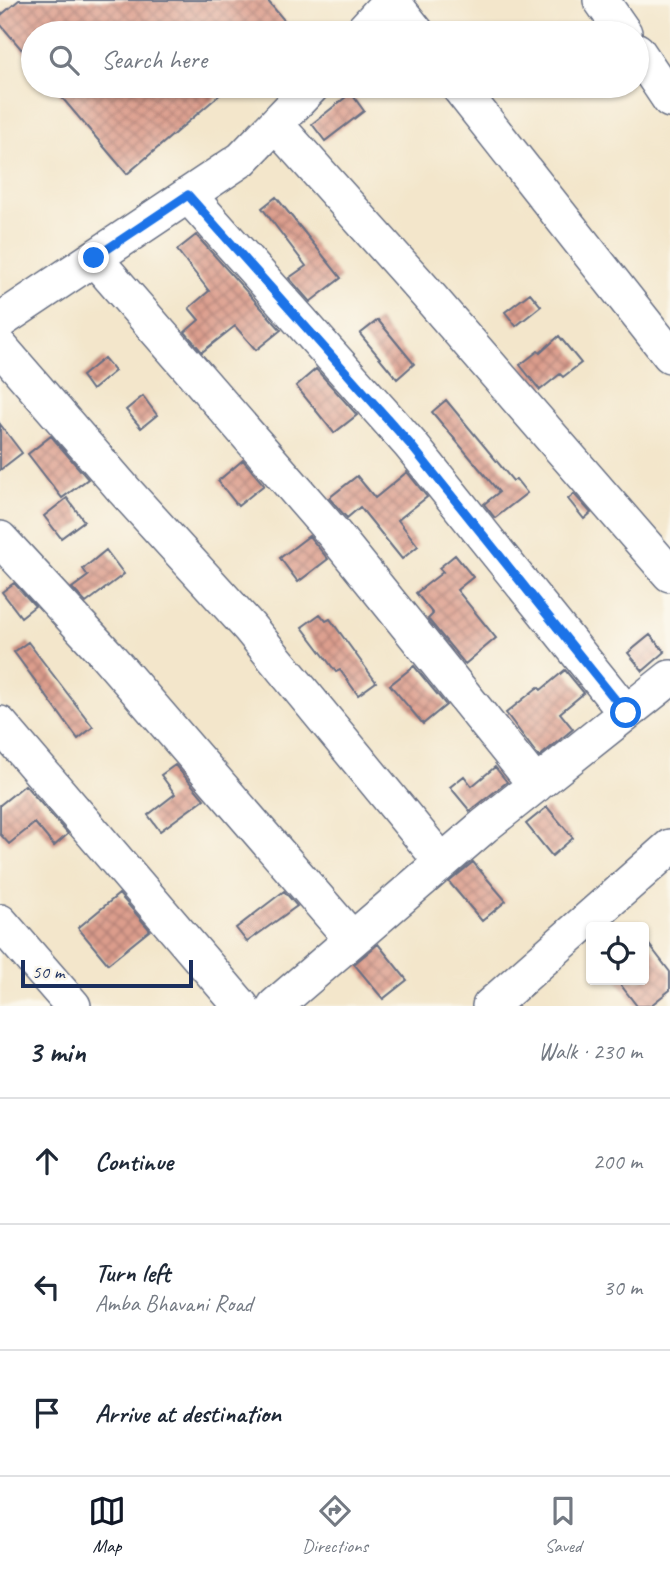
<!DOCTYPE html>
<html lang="en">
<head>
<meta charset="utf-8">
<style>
	body { margin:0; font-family:Caveat,sans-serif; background:#f2f2f3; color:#1f2937 }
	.controls { position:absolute; right:21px; bottom:21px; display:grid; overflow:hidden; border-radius:7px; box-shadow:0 2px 5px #0004 }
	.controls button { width:63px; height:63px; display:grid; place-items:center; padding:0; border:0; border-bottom:2px solid #e0e1e3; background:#fff; color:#1f2937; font:35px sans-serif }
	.scale { position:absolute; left:21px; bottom:18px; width:172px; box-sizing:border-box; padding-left:7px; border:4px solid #1b2f5e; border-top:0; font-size:19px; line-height:24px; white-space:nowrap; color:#1b2f5e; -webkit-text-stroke:5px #fbf7ec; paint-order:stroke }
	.stop { position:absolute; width:21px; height:21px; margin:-16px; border:5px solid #1a73e8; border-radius:50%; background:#fff }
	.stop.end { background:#1a73e8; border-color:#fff; box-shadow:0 2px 7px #0008 }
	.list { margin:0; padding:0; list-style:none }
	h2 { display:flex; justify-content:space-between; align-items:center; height:91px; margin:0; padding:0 28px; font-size:30px }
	h2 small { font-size:23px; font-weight:400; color:#747a83 }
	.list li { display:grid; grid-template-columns:46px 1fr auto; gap:21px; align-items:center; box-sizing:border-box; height:126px; padding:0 28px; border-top:2px solid #e0e1e3 }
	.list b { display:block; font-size:26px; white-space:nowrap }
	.list p { margin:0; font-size:23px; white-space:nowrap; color:#747a83 }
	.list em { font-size:23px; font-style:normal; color:#747a83 }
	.icon { flex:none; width:38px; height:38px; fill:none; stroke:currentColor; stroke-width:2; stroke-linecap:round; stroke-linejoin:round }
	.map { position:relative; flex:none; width:670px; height:1006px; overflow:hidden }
	.search { position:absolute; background:#fff; box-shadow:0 2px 5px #0004; left:21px; right:21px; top:21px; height:77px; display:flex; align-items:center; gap:18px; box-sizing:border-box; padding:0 24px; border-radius:38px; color:#747a83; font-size:26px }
	.sheet { height:469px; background:#fff }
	nav { display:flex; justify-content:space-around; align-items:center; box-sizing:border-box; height:98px; border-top:2px solid #e0e1e3; background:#fff; font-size:19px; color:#747a83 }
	nav a { display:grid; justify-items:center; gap:4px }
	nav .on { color:#111827 }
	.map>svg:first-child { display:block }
</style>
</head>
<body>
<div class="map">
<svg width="670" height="1006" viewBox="0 0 670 1006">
	<defs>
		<pattern id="building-cross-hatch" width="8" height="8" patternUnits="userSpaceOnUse" patternTransform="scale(1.75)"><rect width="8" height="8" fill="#dc9d8c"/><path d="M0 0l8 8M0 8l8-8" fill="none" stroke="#b28076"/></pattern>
	</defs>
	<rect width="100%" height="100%" fill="#fbf7ec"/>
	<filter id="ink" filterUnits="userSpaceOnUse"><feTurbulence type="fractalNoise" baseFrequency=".0143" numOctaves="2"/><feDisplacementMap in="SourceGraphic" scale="14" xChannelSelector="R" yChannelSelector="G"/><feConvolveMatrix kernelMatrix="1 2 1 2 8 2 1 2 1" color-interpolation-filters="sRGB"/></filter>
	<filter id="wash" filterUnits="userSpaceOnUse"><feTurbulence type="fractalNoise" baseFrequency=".00686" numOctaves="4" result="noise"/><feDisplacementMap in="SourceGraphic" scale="28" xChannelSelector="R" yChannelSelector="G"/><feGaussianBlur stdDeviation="1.57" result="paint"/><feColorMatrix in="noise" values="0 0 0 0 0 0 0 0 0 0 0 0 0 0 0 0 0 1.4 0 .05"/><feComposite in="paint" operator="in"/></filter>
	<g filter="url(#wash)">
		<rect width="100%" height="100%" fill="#f3e6cb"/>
		<g id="blocks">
			<!-- building -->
			<path fill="url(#building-cross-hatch)" d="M 19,0 L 267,0 L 295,33 L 33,33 L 33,63 L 0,24 L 0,16 Z
				M 52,86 L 230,86 L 127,174 Z
				M 351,93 L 364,111 L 325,141 L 312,124 Z
				M 276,197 L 341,278 L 310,302 L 289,278 L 306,266 L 262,208 Z
				M 196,235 L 281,330 L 256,350 L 235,326 L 202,352 L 185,332 L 199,320 L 189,308 L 209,291 L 177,250 Z
				M 530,293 L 541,306 L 516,326 L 505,312 Z
				M 378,320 L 414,364 L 397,379 L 360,334 Z
				M 559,336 L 581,363 L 563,377 L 560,374 L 540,390 L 520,365 L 538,351 L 540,353 Z
				M 104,358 L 115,371 L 92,390 L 82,376 Z
				M 316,369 L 357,415 L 334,433 L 296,386 Z
				M 143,396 L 157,415 L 141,428 L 126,410 Z
				M 446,400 L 513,481 L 516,479 L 527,493 L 495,518 L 484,504 L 499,492 L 432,412 Z
				M 0,424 L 22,453 L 0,470 Z
				M 51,436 L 88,479 L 62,498 L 28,454 Z
				M 243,460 L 264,485 L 238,506 L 218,481 Z
				M 407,472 L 427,497 L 398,520 L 418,546 L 402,559 L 360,507 L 347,518 L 329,498 L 357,476 L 375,498 Z
				M 574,494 L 591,513 L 584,519 L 568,499 Z
				M 67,498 L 84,521 L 61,538 L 44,516 Z
				M 309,536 L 328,559 L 298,582 L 280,558 Z
				M 106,550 L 124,574 L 86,603 L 72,588 L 88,576 L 83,569 Z
				M 455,555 L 473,577 L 457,590 L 496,638 L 465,664 L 428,619 L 433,614 L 416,593 L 443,572 L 439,568 Z
				M 14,583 L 35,606 L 21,617 L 2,592 Z
				M 320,614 L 326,621 L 330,619 L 376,682 L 358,695 L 340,670 L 336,672 L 302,627 Z
				M 650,635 L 665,652 L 643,671 L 628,653 Z
				M 28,642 L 93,727 L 78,739 L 14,652 Z
				M 414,666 L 446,705 L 423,724 L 390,685 Z
				M 565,670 L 584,693 L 560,713 L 573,729 L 539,757 L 506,713 L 538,687 L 541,690 Z
				M 175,765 L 204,799 L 160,831 L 148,815 L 175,794 L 161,775 Z
				M 495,767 L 507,782 L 470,811 L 450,787 L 464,776 L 472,786 Z
				M 25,785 L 68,834 L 54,846 L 35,823 L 9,844 L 0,834 L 0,805 Z
				M 547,807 L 573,838 L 552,856 L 526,824 Z
				M 473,862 L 506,901 L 482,921 L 449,882 Z
				M 284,891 L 297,906 L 247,942 L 236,928 Z
				M 119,894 L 150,930 L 108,964 L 78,928 Z
				M 644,938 L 670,972 L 670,990 L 650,1006 L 637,1006 L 617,980 L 644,980 Z
				M 378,944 L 407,980 L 383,999 L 354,964 Z"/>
		</g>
	</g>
	<g filter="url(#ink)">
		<use href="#blocks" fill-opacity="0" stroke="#676f84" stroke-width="2"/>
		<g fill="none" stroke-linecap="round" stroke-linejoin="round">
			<!-- minor casing -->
			<g stroke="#676f84" stroke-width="38">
				<path id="minor" d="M 391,0 L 417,33
					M 601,0 L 624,33
					M 361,33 L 391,0
					M 637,51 L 670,100
					M 458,86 L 670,355
					M 276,125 L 421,287 L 670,574
					M 188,195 L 410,444 L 626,713
					M 94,258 L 334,534 L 536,785
					M 0,321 L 242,159 L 312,86
					M 0,347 L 124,490 L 249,627 L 442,862
					M 0,539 L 106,654 L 352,939
					M 0,724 L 241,1006
					M 0,922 L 73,1006
					M 275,1006 L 484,826 L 670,678
					M 490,1006 L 670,847"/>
			</g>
			<!-- minor -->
			<use href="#minor" stroke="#fff" stroke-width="35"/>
		</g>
	</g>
	<g fill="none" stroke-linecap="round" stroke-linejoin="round" filter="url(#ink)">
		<!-- route -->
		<path stroke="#1a73e8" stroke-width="9" d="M 94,258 L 188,195 L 410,444 L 626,713"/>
	</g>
</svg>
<div class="controls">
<button><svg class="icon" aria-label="locate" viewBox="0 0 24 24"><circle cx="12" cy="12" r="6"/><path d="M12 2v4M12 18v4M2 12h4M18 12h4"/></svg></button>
</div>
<div class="scale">50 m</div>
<div class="stop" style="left:626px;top:713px"></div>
<div class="stop end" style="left:94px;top:258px"></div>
<div class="search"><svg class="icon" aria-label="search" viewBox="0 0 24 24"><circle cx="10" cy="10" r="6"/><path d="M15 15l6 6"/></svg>Search here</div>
</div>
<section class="sheet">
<h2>3 min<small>Walk · 230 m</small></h2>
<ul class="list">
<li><svg class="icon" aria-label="ahead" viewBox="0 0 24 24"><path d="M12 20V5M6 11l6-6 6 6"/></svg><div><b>Continue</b></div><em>200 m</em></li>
<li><svg class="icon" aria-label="left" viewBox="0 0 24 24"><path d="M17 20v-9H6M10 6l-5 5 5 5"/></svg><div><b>Turn left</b><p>Amba Bhavani Road</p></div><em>30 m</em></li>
<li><svg class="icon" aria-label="arrive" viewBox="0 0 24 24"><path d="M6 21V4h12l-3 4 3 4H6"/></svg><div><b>Arrive at destination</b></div></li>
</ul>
</section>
<nav>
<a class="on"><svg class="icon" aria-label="map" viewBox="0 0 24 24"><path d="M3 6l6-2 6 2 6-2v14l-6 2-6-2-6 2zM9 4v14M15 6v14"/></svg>Map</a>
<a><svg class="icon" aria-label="directions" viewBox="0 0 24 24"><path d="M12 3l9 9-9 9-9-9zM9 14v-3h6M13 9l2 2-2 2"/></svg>Directions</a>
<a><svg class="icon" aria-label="saved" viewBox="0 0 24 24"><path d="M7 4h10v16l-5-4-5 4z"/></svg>Saved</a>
</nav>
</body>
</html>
